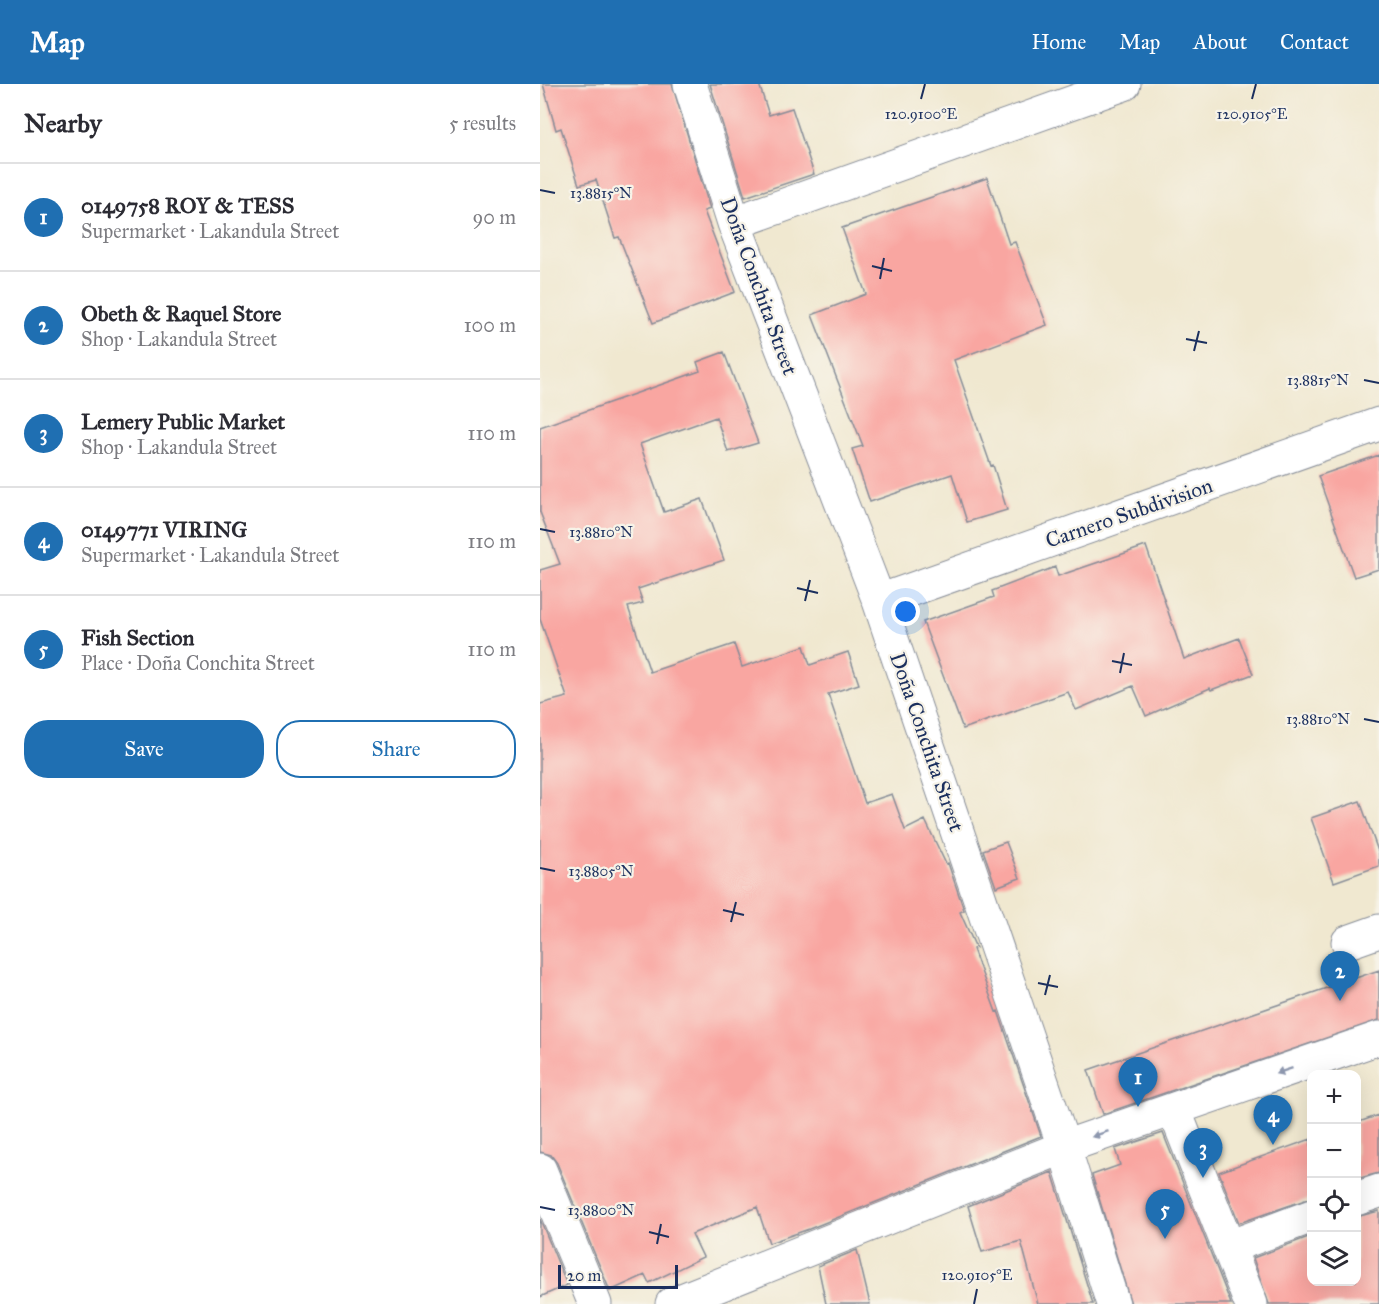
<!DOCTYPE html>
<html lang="en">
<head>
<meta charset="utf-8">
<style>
	body { margin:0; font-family:"IM FELL Great Primer",serif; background:#f2f2f3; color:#2b2b33 }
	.controls { position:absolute; right:18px; bottom:18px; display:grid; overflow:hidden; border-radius:12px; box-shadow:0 6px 24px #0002 }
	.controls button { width:54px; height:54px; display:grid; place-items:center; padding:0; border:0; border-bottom:2px solid #e1e1e2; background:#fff; color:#2b2b33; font:30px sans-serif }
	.scale { position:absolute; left:18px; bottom:15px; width:120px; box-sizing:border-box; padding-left:6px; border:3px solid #1b2f5e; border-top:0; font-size:16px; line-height:21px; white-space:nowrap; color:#1b2f5e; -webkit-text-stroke:4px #f7f3e8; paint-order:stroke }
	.you { position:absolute; left:366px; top:528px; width:21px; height:21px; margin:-15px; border:4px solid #fff; border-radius:50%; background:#1a73e8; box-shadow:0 0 0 9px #1a73e833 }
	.badge { display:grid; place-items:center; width:39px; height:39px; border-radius:50%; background:#1f6fb2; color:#fff; font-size:20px; font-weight:700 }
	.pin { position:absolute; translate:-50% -50px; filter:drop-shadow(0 2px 3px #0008) }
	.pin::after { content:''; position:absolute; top:32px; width:21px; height:18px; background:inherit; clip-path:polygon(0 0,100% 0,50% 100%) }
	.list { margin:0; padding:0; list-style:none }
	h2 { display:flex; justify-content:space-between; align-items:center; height:78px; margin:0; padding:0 24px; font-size:26px }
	h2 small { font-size:20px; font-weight:400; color:#7c7c81 }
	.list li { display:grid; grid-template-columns:39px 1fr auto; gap:18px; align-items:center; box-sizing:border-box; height:108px; padding:0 24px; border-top:2px solid #e1e1e2 }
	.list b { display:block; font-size:22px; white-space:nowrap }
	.list p { margin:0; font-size:20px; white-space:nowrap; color:#7c7c81 }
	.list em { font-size:20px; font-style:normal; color:#7c7c81 }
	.actions { display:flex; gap:12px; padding:18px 24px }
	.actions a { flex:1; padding:14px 0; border:2px solid #1f6fb2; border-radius:24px; text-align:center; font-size:21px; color:#1f6fb2 }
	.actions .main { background:#1f6fb2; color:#fff }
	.icon { flex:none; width:33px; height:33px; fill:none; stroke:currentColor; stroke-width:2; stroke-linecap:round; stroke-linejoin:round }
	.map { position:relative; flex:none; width:839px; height:1220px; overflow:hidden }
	header { display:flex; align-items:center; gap:36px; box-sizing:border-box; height:84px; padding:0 30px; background:#1f6fb2; color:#fff }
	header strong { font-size:28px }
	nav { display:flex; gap:33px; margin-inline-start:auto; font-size:21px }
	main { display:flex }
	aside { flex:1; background:#fff }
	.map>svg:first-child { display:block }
</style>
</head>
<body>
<header>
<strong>Map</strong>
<nav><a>Home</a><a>Map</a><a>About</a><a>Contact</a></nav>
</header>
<main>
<aside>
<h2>Nearby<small>5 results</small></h2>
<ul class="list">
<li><span class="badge">1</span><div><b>0149758 ROY &amp; TESS</b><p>Supermarket · Lakandula Street</p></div><em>90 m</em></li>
<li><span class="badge">2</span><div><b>Obeth &amp; Raquel Store</b><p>Shop · Lakandula Street</p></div><em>100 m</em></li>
<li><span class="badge">3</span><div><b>Lemery Public Market</b><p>Shop · Lakandula Street</p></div><em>110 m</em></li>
<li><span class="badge">4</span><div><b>0149771 VIRING</b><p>Supermarket · Lakandula Street</p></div><em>110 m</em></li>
<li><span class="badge">5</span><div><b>Fish Section</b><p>Place · Doña Conchita Street</p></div><em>110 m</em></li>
</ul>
<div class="actions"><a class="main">Save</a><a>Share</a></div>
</aside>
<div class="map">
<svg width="839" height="1220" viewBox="0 0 839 1220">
	<rect width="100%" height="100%" fill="#f7f3e8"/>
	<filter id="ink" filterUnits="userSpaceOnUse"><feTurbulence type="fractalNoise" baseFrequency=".0167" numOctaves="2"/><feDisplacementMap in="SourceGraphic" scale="12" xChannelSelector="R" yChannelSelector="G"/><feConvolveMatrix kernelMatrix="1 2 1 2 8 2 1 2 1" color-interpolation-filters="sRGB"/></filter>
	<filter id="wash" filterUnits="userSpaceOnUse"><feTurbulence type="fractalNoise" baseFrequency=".008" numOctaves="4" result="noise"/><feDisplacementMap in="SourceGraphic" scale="24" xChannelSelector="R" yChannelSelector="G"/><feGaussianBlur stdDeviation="1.35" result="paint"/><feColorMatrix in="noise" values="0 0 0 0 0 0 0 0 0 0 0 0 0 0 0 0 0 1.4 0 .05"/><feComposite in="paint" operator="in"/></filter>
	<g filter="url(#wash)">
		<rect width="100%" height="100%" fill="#f0e8d0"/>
		<g id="blocks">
			<!-- building -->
			<path fill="#f9a6a1" d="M 3,0 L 132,0 L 170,125 L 164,127 L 195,208 L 113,239 L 79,153 L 75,154 L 56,96 L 39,101 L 21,44 L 16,46 Z
				M 170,0 L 219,0 L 229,31 L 252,24 L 274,90 L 205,113 Z
				M 447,94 L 469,160 L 475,158 L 507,241 L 414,276 L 451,382 L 453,381 L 467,426 L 427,438 L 412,390 L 330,418 L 312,365 L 323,362 L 272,231 L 326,210 L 302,144 Z
				M 184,268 L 218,359 L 188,368 L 176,333 L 100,360 L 124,428 L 162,415 L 184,476 L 98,505 L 103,519 L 88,523 L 110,588 L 194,560 L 202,583 L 264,562 L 270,581 L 308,568 L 319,600 L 288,610 L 325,719 L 352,710 L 365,746 L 385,736 L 406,780 L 408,779 L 424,826 L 420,828 L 436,864 L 433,865 L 456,928 L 458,927 L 501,1052 L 269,1145 L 229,1159 L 217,1123 L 152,1150 L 163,1173 L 109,1199 L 105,1191 L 70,1207 L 17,1079 L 11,1071 L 0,1068 L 0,620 L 27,613 L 0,535 L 0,486 L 20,480 L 0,428 L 0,343 L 160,287 L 157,278 Z
				M 839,371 L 839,485 L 814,493 L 778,392 Z
				M 606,462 L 644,575 L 699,554 L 713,590 L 671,606 L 670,604 L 606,632 L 593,602 L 536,626 L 528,608 L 423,645 L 383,538 L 454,513 L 452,507 L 515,483 L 518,492 Z
				M 820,717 L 839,770 L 839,782 L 794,798 L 771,734 Z
				M 466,758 L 480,794 L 456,803 L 443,766 Z
				M 839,886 L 839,936 L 563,1030 L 548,986 Z
				M 839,1031 L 839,1089 L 816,1095 L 816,1039 Z
				M 623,1049 L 691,1220 L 591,1220 L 552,1091 L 580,1081 L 575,1065 Z
				M 771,1055 L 771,1114 L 699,1139 L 679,1088 Z
				M 512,1088 L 553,1220 L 498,1220 L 481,1157 L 442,1168 L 428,1122 Z
				M 839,1127 L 839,1220 L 729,1220 L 713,1174 L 771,1152 L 771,1197 L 816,1197 L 816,1133 Z
				M 0,1135 L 27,1201 L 0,1213 Z
				M 317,1166 L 330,1220 L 286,1220 L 278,1182 Z"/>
		</g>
	</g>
	<g filter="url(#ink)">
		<use href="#blocks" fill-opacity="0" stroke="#868c97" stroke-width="1.5"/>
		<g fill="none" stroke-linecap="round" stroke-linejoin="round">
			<!-- minor casing -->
			<g stroke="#868c97" stroke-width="35">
				<path id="minor" d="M 150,0 L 194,139 L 339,517 L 524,1063 L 573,1220
					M 194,139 L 584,0
					M 339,517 L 839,340
					M 808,858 L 839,847
					M 634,1025 L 711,1220
					M 0,1086 L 55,1220
					M 816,1115 L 839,1107
					M 689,1163 L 772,1132
					M 132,1220 L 524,1063 L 839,954"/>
			</g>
			<!-- minor -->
			<use href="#minor" stroke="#fff" stroke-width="33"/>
		</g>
		<!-- one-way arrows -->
		<defs><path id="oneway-solid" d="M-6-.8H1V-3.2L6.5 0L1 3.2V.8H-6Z" transform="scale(1.5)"/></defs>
		<g fill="#8d97ae">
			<use href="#oneway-solid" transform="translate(744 987) rotate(161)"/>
			<use href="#oneway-solid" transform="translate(560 1050) rotate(161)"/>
		</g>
	</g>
	<!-- ticks -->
	<path fill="none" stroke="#1b2f5e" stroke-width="2" d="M 381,15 L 385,0M 712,15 L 716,0M 0,106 L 15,109M 332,182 L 352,187M 340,195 L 344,174M 646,255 L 667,259M 654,267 L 659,247M 824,296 L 839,299M 0,445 L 15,448M 257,504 L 278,509M 265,517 L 270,496M 572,577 L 592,581M 580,589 L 584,569M 824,635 L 839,638M 0,784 L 15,787M 183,826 L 204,831M 191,838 L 196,818M 498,899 L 518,903M 505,911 L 510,891M 0,1123 L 15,1126M 109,1148 L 129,1153M 117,1160 L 121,1140M 434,1220 L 437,1205"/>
	<g text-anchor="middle" stroke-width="4.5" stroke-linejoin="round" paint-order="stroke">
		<!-- street labels -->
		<g font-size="21" fill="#1b2f5e" stroke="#f7f3e8">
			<text transform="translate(219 202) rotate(70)" y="7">Doña Conchita Street</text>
			<text transform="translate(589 429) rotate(-19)" y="7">Carnero Subdivision</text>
			<text transform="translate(387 658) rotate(71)" y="7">Doña Conchita Street</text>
		</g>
	</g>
	<g font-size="15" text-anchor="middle" fill="#1b2f5e" stroke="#f7f3e8" stroke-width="4.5" stroke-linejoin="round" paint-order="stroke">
		<text x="381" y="35">120.9100°E</text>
		<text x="712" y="35">120.9105°E</text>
		<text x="61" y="114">13.8815°N</text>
		<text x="778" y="301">13.8815°N</text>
		<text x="61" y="453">13.8810°N</text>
		<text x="778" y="640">13.8810°N</text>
		<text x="61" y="792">13.8805°N</text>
		<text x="61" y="1131">13.8800°N</text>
		<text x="437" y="1196">120.9105°E</text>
	</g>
</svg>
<div class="controls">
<button>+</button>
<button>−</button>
<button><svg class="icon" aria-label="locate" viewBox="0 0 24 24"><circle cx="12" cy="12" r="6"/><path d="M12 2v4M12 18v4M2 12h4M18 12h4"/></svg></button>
<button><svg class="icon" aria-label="layers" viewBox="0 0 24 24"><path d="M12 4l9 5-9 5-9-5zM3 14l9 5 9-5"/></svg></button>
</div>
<div class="scale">20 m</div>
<div class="you"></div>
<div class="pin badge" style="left:598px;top:1023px">1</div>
<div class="pin badge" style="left:800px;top:917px">2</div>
<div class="pin badge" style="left:663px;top:1094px">3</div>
<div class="pin badge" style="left:733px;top:1061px">4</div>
<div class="pin badge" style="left:625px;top:1155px">5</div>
</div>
</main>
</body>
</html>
